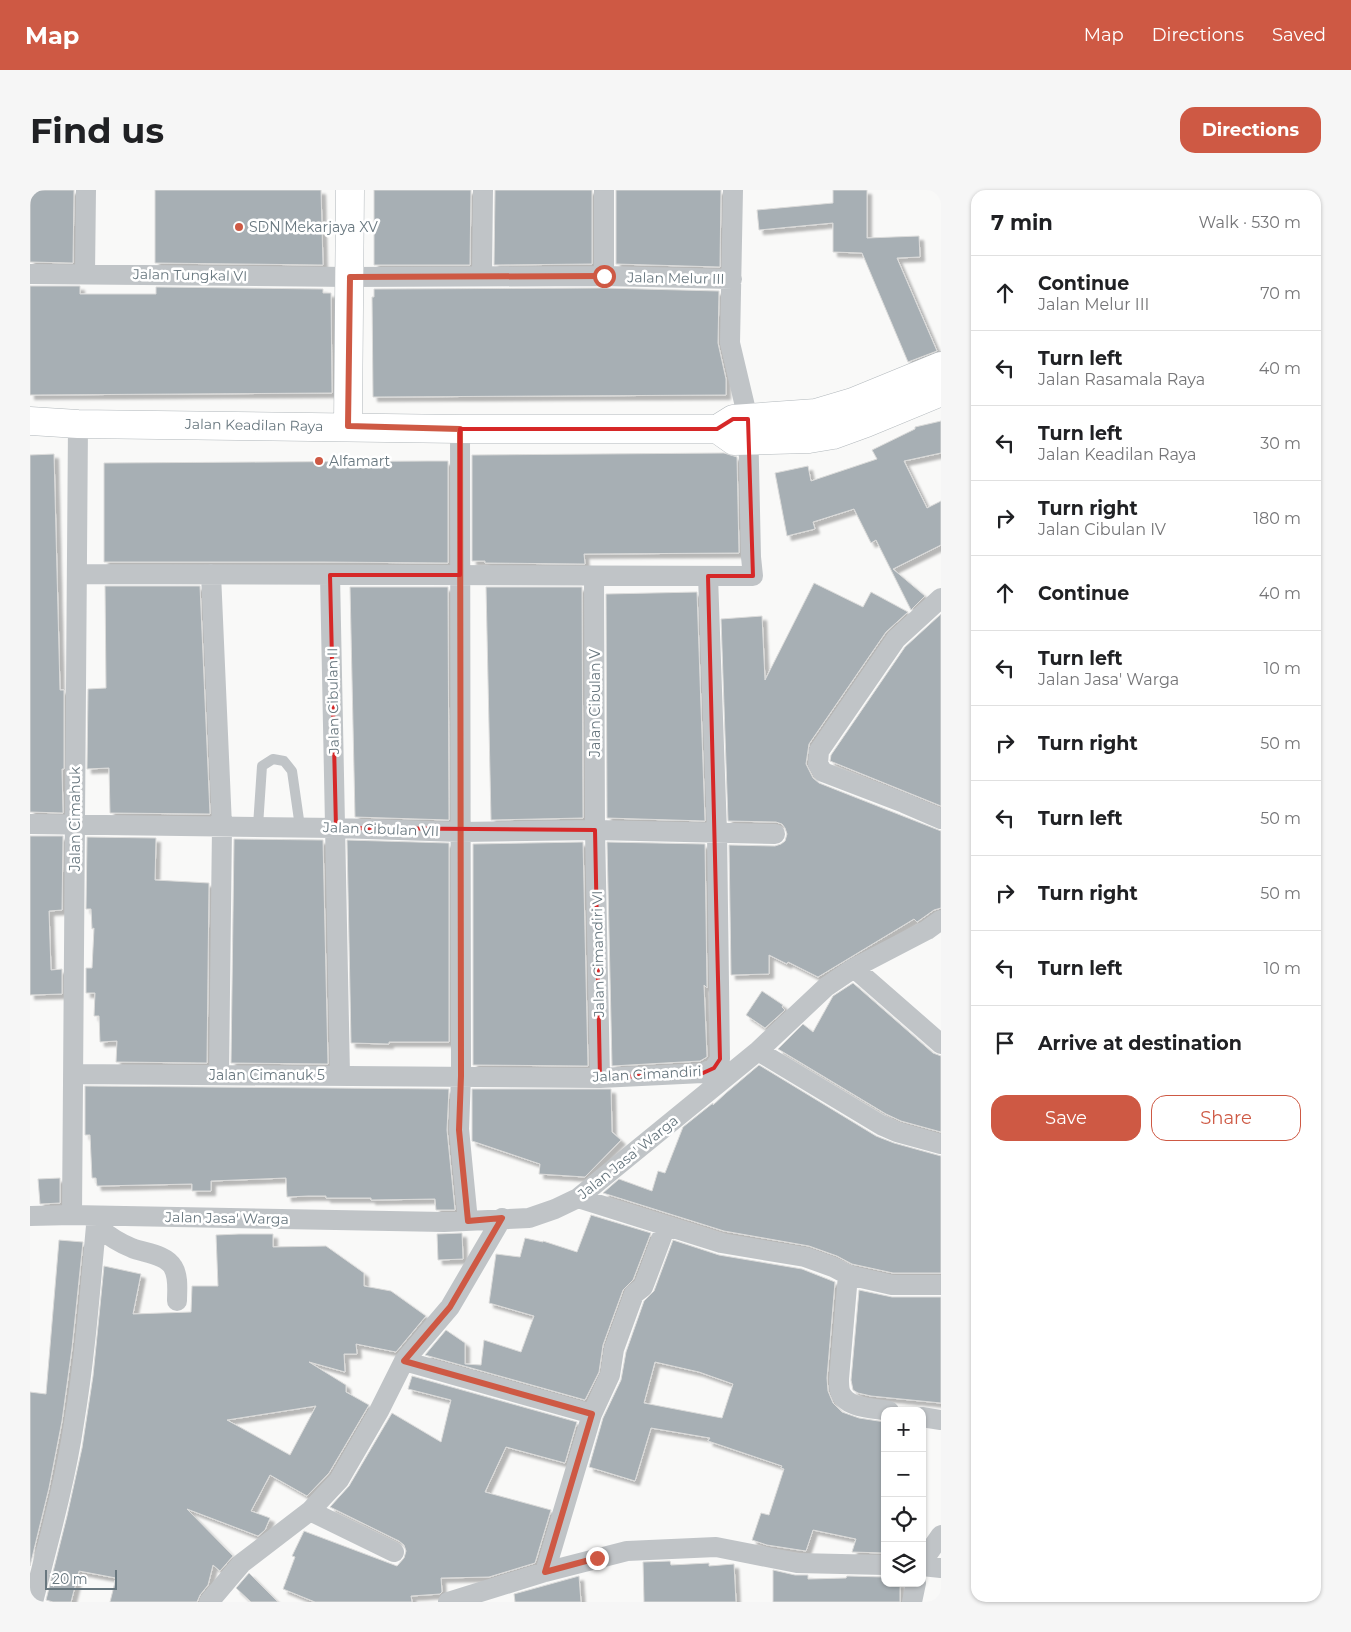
<!DOCTYPE html>
<html lang="en">
<head>
<meta charset="utf-8">
<style>
	body { margin:0; font-family:Montserrat,sans-serif; background:#f6f6f6; color:#202124 }
	.controls { position:absolute; right:15px; bottom:15px; display:grid; overflow:hidden; border-radius:10px; box-shadow:0 1px 4px #0004 }
	.controls button { width:45px; height:45px; display:grid; place-items:center; padding:0; border:0; border-bottom:1px solid #e0e0e0; background:#fff; color:#202124; font:25px sans-serif }
	.scale { position:absolute; left:15px; bottom:12px; width:72px; box-sizing:border-box; padding-left:5px; border:2px solid #68777f; border-top:0; font-size:14px; line-height:18px; white-space:nowrap; color:#68777f; -webkit-text-stroke:4px #fff; paint-order:stroke }
	.stop { position:absolute; width:15px; height:15px; margin:-11px; border:4px solid #ce5944; border-radius:50%; background:#fff }
	.stop.end { background:#ce5944; border-color:#fff; box-shadow:0 1px 5px #0008 }
	.list { margin:0; padding:0; list-style:none }
	h2 { display:flex; justify-content:space-between; align-items:center; height:65px; margin:0; padding:0 20px; font-size:21px }
	h2 small { font-size:16px; font-weight:400; color:#757577 }
	.list li { display:grid; grid-template-columns:32px 1fr auto; gap:15px; align-items:center; box-sizing:border-box; height:75px; padding:0 20px; border-top:1px solid #e0e0e0 }
	.list b { display:block; font-size:19px; white-space:nowrap }
	.list p { margin:0; font-size:16px; white-space:nowrap; color:#757577 }
	.list em { font-size:16px; font-style:normal; color:#757577 }
	.actions { display:flex; gap:10px; padding:15px 20px }
	.actions a { flex:1; padding:11px 0; border:1px solid #ce5944; border-radius:15px; text-align:center; font-size:18px; color:#ce5944 }
	.actions .main { background:#ce5944; color:#fff }
	.icon { flex:none; width:28px; height:28px; fill:none; stroke:currentColor; stroke-width:2; stroke-linecap:round; stroke-linejoin:round }
	.map { position:relative; flex:none; width:911px; height:1412px; overflow:hidden; border-radius:15px }
	header { display:flex; align-items:center; gap:30px; box-sizing:border-box; height:70px; padding:0 25px; background:#ce5944; color:#fff }
	header strong { font-size:24px }
	nav { display:flex; gap:28px; margin-inline-start:auto; font-size:18px }
	.intro { display:flex; align-items:center; justify-content:space-between; box-sizing:border-box; height:120px; padding:0 30px }
	h1 { margin:0; font-size:35px }
	.button { padding:12px 22px; border-radius:15px; background:#ce5944; color:#fff; font-size:18px; font-weight:700 }
	main { display:flex; gap:30px; padding:0 30px }
	aside { flex:1; background:#fff; border-radius:15px; box-shadow:0 1px 4px #0004 }
	.map>svg:first-child { display:block }
</style>
</head>
<body>
<header>
<strong>Map</strong>
<nav><a>Map</a><a>Directions</a><a>Saved</a></nav>
</header>
<div class="intro"><h1>Find us</h1><a class="button">Directions</a></div>
<main>
<div class="map">
<svg width="911" height="1412" viewBox="0 0 911 1412">
	<defs>
		<filter id="shadow"><feDropShadow dx="4.5" dy="4.5" stdDeviation="1" flood-color="#0004"/></filter>
	</defs>
	<rect width="100%" height="100%" fill="#f9f9f8"/>
	<!-- building -->
	<path fill="#a7afb4" stroke="#dbdbda" fill-rule="evenodd" filter="url(#shadow)" d="M 0,0 L 44,0 L 43,73 L 0,72 Z
		M 125,0 L 291,0 L 293,75 L 125,73 Z
		M 344,0 L 441,0 L 440,75 L 344,75 Z
		M 465,0 L 562,0 L 562,74 L 464,75 Z
		M 586,0 L 691,0 L 690,77 L 586,74 Z
		M 803,0 L 837,0 L 837,48 L 889,46 L 890,67 L 867,68 L 907,161 L 878,172 L 832,63 L 803,62 L 803,33 L 729,40 L 727,20 L 803,13 Z
		M 0,96 L 50,96 L 50,104 L 126,104 L 126,97 L 293,99 L 293,103 L 301,103 L 302,203 L 0,205 Z
		M 574,98 L 689,101 L 688,153 L 696,189 L 696,205 L 343,207 L 342,107 L 344,107 L 344,99 Z
		M 911,231 L 911,263 L 874,271 L 897,318 L 911,311 L 911,355 L 863,379 L 895,406 L 881,420 L 846,350 L 841,353 L 824,319 L 783,332 L 785,339 L 757,346 L 745,283 L 778,276 L 781,291 L 847,269 L 842,260 L 885,239 L 885,237 Z
		M 694,263 L 707,267 L 709,363 L 554,364 L 555,374 L 455,373 L 455,371 L 442,371 L 442,265 Z
		M 24,264 L 30,500 L 34,500 L 34,579 L 32,579 L 33,623 L 0,622 L 0,265 Z
		M 398,271 L 418,271 L 418,373 L 295,372 L 74,372 L 74,273 Z
		M 784,393 L 833,417 L 841,402 L 878,422 L 856,442 L 779,554 L 776,574 L 783,588 L 789,593 L 911,641 L 911,718 L 904,720 L 887,732 L 884,729 L 788,787 L 758,772 L 757,774 L 739,765 L 739,784 L 701,785 L 699,655 L 745,656 L 751,654 L 755,651 L 757,644 L 755,638 L 752,634 L 746,632 L 698,631 L 691,429 L 732,426 L 735,490 Z
		M 75,396 L 170,396 L 180,624 L 80,623 L 79,578 L 57,579 L 58,499 L 76,498 Z
		M 320,397 L 418,397 L 419,630 L 325,627 Z
		M 456,397 L 552,397 L 553,628 L 461,630 Z
		M 667,402 L 675,631 L 577,628 L 576,404 Z
		M 911,424 L 911,616 L 800,571 L 801,565 L 875,457 Z
		M 0,646 L 33,646 L 32,720 L 19,721 L 21,780 L 32,779 L 32,804 L 0,805 Z
		M 57,647 L 126,648 L 125,690 L 179,693 L 177,873 L 86,872 L 87,851 L 70,852 L 69,826 L 64,826 L 65,803 L 56,803 L 56,778 L 62,778 L 64,738 L 62,739 L 61,719 L 56,719 Z
		M 204,649 L 293,650 L 298,874 L 201,873 Z
		M 317,650 L 419,653 L 419,852 L 359,852 L 359,854 L 321,853 Z
		M 553,652 L 558,876 L 443,875 L 443,654 Z
		M 577,652 L 675,654 L 677,798 L 674,795 L 677,867 L 670,871 L 582,876 Z
		M 823,793 L 903,863 L 911,866 L 911,942 L 871,931 L 856,924 L 748,859 L 773,834 L 783,842 L 803,806 Z
		M 732,801 L 753,815 L 752,817 L 755,820 L 735,838 L 716,825 Z
		M 729,875 L 846,946 L 864,953 L 911,966 L 911,1083 L 863,1083 L 822,1074 L 807,1066 L 779,1056 L 694,1041 L 573,1003 L 589,989 L 622,1001 L 628,981 L 635,983 L 653,937 L 683,913 L 683,915 L 696,903 Z
		M 55,896 L 419,899 L 417,940 L 425,1020 L 406,1020 L 405,1009 L 341,1010 L 341,1008 L 296,1008 L 296,1006 L 278,1006 L 257,1007 L 256,988 L 181,991 L 181,1001 L 162,1001 L 162,994 L 67,996 L 66,988 L 62,988 L 60,945 L 55,945 Z
		M 442,899 L 581,899 L 582,942 L 591,950 L 555,987 L 509,984 L 510,974 L 442,951 Z
		M 30,988 L 30,1013 L 10,1014 L 8,989 Z
		M 561,1025 L 621,1043 L 603,1090 L 593,1100 L 573,1155 L 569,1182 L 555,1210 L 395,1165 L 416,1140 L 435,1153 L 435,1174 L 451,1175 L 454,1150 L 491,1162 L 504,1126 L 459,1113 L 466,1064 L 490,1067 L 495,1048 L 513,1052 L 513,1051 L 547,1062 Z
		M 432,1043 L 433,1069 L 408,1070 L 407,1044 Z
		M 209,1044 L 243,1044 L 243,1057 L 296,1056 L 334,1083 L 334,1096 L 361,1101 L 396,1126 L 366,1162 L 326,1154 L 327,1164 L 314,1164 L 315,1182 L 279,1172 L 316,1195 L 316,1202 L 339,1215 L 299,1283 L 277,1306 L 240,1285 L 221,1321 L 240,1328 L 235,1340 L 228,1346 L 157,1319 L 203,1366 L 190,1381 L 183,1375 L 178,1395 L 170,1405 L 167,1412 L 80,1412 L 86,1388 L 49,1381 L 41,1412 L 23,1412 L 16,1410 L 37,1326 L 52,1258 L 63,1186 L 74,1076 L 111,1084 L 103,1124 L 161,1122 L 162,1096 L 188,1096 L 186,1045 ZM 286,1216 L 260,1265 L 197,1230 Z
		M 29,1050 L 53,1052 L 42,1158 L 32,1231 L 19,1298 L 0,1376 L 0,1202 L 16,1204 Z
		M 643,1050 L 689,1065 L 772,1079 L 805,1092 L 797,1188 L 798,1201 L 803,1213 L 812,1222 L 829,1228 L 855,1232 L 855,1363 L 822,1362 L 826,1349 L 783,1340 L 776,1361 L 737,1355 L 722,1350 L 731,1323 L 739,1325 L 754,1279 L 751,1278 L 752,1276 L 678,1251 L 680,1248 L 621,1238 L 605,1291 L 559,1277 L 573,1228 L 591,1190 L 596,1162 L 614,1111 L 624,1101 ZM 625,1172 L 669,1182 L 703,1194 L 692,1228 L 614,1213 Z
		M 829,1100 L 862,1107 L 911,1107 L 911,1213 L 841,1206 L 828,1203 L 823,1200 L 821,1190 Z
		M 382,1186 L 547,1232 L 535,1273 L 476,1257 L 455,1302 L 521,1320 L 505,1373 L 459,1387 L 411,1388 L 412,1402 L 410,1404 L 381,1406 L 382,1412 L 285,1412 L 253,1399 L 265,1367 L 262,1366 L 274,1341 L 367,1376 L 374,1368 L 376,1361 L 374,1355 L 369,1351 L 300,1317 L 319,1296 L 362,1223 L 411,1252 L 421,1210 L 378,1199 Z
		M 640,1371 L 641,1375 L 679,1373 L 679,1376 L 704,1374 L 706,1412 L 614,1412 L 613,1372 Z
		M 743,1380 L 765,1385 L 778,1385 L 778,1389 L 816,1388 L 817,1386 L 855,1387 L 855,1393 L 870,1393 L 870,1412 L 743,1412 Z
		M 219,1383 L 248,1412 L 221,1412 L 206,1398 Z
		M 549,1386 L 551,1412 L 485,1412 L 484,1404 Z"/>
	<g fill="none" stroke-linecap="round" stroke-linejoin="round">
		<!-- secondary casing -->
		<g stroke="#b2b8bc" stroke-width="29">
			<path id="secondary" d="M 0,231 L 48,234 L 430,239 L 687,239
				M 318,236 L 320,0
				M 687,239 L 704,251 L 779,249 L 803,245 L 836,233 L 911,202
				M 687,239 L 703,229 L 786,223 L 823,212 L 911,176"/>
		</g>
		<!-- lane -->
		<path stroke="#c0c4c7" stroke-width="10" d="M 228,636 L 232,576 L 243,569 L 254,571 L 262,581 L 270,637"/>
		<!-- street -->
		<path stroke="#c0c4c7" stroke-width="20" d="M 574,0 L 574,86
			M 0,84 L 320,87 L 574,86 L 702,89
			M 55,84 L 56,0
			M 452,86 L 453,0
			M 430,239 L 431,886 L 429,939 L 438,1031
			M 47,384 L 723,386 L 721,367 L 718,229 L 700,153 L 703,0
			M 181,384 L 192,636 L 189,885
			M 300,385 L 310,885
			M 564,386 L 565,640 L 570,888
			M 911,408 L 866,449 L 789,561 L 788,574 L 793,582 L 874,613 L 911,629
			M 0,634 L 306,638 L 431,642 L 565,640 L 745,644
			M 824,778 L 911,854
			M 728,861 L 851,935 L 867,942 L 911,954
			M 43,884 L 570,888 L 673,883 L 684,878 L 690,869 L 687,642 L 678,386
			M 548,1008 L 691,1053 L 775,1067 L 803,1077 L 818,1085 L 809,1189 C 809,1193 809,1197 810,1201 C 815,1219 845,1218 859,1221
			M 42,1025 L 48,234
			M 0,1026 L 42,1025 L 414,1032 L 499,1028 L 525,1019 L 548,1008 L 728,861 L 796,797 L 824,778 L 897,740 L 911,730
			M 66,1036 C 76,1044 89,1053 102,1058 C 114,1063 136,1064 143,1077 C 149,1087 147,1100 147,1111
			M 818,1085 L 862,1095 L 911,1095
			M 374,1171 L 562,1224
			M 892,1227 L 911,1230
			M 280,1321 L 364,1362
			M 892,1372 L 911,1345
			M 892,1376 L 911,1378
			M 515,1382 L 562,1224 L 580,1185 L 584,1159 L 604,1104 L 613,1097 L 615,1092 L 636,1036
			M 3,1412 C 18,1353 35,1293 44,1233 C 55,1168 60,1102 66,1036 L 64,1026
			M 179,1412 L 212,1373 L 280,1321 L 309,1290 L 349,1221 L 374,1171 L 420,1117 L 472,1028
			M 418,1412 L 515,1382 L 597,1361 L 686,1357 L 767,1373 L 855,1375
			M 882,1412 L 886,1393"/>
		<!-- secondary -->
		<use href="#secondary" stroke="#fff" stroke-width="28"/>
	</g>
	<g fill="none" stroke-linecap="round" stroke-linejoin="round">
		<!-- route -->
		<path stroke="#ce5944" stroke-width="6" d="M 567,1368 L 515,1382 L 562,1224 L 374,1171 L 420,1117 L 472,1028 L 438,1031 L 429,940 L 431,886 L 430,239 L 318,236 L 320,87 L 574,86"/>
	</g>
	<!-- marked area -->
	<path fill="none" stroke="#d62828" stroke-width="4" stroke-linejoin="round" d="M 703,229 L 718,229 L 723,386 L 678,386 L 690,869 L 684,878 L 673,883 L 570,888 L 565,640 L 306,638 L 300,385 L 430,385 L 430,239 L 687,239 Z"/>
	<!-- markers -->
	<g fill="#ce5944" stroke="#fff" stroke-width="2">
		<circle cx="209" cy="37" r="5"/>
		<circle cx="289" cy="271" r="5"/>
	</g>
	<g text-anchor="middle" stroke-width="5" stroke-linejoin="round" paint-order="stroke">
		<!-- poi labels -->
		<g font-size="14" fill="#68777f" stroke="#fff" text-anchor="start">
			<text x="219" y="42">SDN Mekarjaya XV</text>
			<text x="299" y="276">Alfamart</text>
		</g>
		<!-- street labels -->
		<g font-size="14" fill="#68777f" stroke="#fff">
			<text transform="translate(160 85) rotate(1)" y="5">Jalan Tungkal VI</text>
			<text transform="translate(646 88) rotate(1)" y="5">Jalan Melur III</text>
			<text transform="translate(224 235) rotate(1)" y="5">Jalan Keadilan Raya</text>
			<text transform="translate(303 511) rotate(-91)" y="5">Jalan Cibulan II</text>
			<text transform="translate(565 513) rotate(-90)" y="5">Jalan Cibulan V</text>
			<text transform="translate(45 629) rotate(-90)" y="5">Jalan Cimahuk</text>
			<text transform="translate(351 639) rotate(2)" y="5">Jalan Cibulan VII</text>
			<text transform="translate(568 764) rotate(-91)" y="5">Jalan Cimandiri VI</text>
			<text transform="translate(617 884) rotate(-3)" y="5">Jalan Cimandiri</text>
			<text x="237" y="890">Jalan Cimanuk 5</text>
			<text transform="translate(598 967) rotate(-39)" y="5">Jalan Jasa' Warga</text>
			<text transform="translate(197 1028) rotate(1)" y="5">Jalan Jasa' Warga</text>
		</g>
	</g>
</svg>
<div class="controls">
<button>+</button>
<button>−</button>
<button><svg class="icon" aria-label="locate" viewBox="0 0 24 24"><circle cx="12" cy="12" r="6"/><path d="M12 2v4M12 18v4M2 12h4M18 12h4"/></svg></button>
<button><svg class="icon" aria-label="layers" viewBox="0 0 24 24"><path d="M12 4l9 5-9 5-9-5zM3 14l9 5 9-5"/></svg></button>
</div>
<div class="scale">20 m</div>
<div class="stop" style="left:574px;top:86px"></div>
<div class="stop end" style="left:567px;top:1368px"></div>
</div>
<aside>
<h2>7 min<small>Walk · 530 m</small></h2>
<ul class="list">
<li><svg class="icon" aria-label="ahead" viewBox="0 0 24 24"><path d="M12 20V5M6 11l6-6 6 6"/></svg><div><b>Continue</b><p>Jalan Melur III</p></div><em>70 m</em></li>
<li><svg class="icon" aria-label="left" viewBox="0 0 24 24"><path d="M17 20v-9H6M10 6l-5 5 5 5"/></svg><div><b>Turn left</b><p>Jalan Rasamala Raya</p></div><em>40 m</em></li>
<li><svg class="icon" aria-label="left" viewBox="0 0 24 24"><path d="M17 20v-9H6M10 6l-5 5 5 5"/></svg><div><b>Turn left</b><p>Jalan Keadilan Raya</p></div><em>30 m</em></li>
<li><svg class="icon" aria-label="right" viewBox="0 0 24 24"><path d="M7 20v-9h11M14 6l5 5-5 5"/></svg><div><b>Turn right</b><p>Jalan Cibulan IV</p></div><em>180 m</em></li>
<li><svg class="icon" aria-label="ahead" viewBox="0 0 24 24"><path d="M12 20V5M6 11l6-6 6 6"/></svg><div><b>Continue</b></div><em>40 m</em></li>
<li><svg class="icon" aria-label="left" viewBox="0 0 24 24"><path d="M17 20v-9H6M10 6l-5 5 5 5"/></svg><div><b>Turn left</b><p>Jalan Jasa' Warga</p></div><em>10 m</em></li>
<li><svg class="icon" aria-label="right" viewBox="0 0 24 24"><path d="M7 20v-9h11M14 6l5 5-5 5"/></svg><div><b>Turn right</b></div><em>50 m</em></li>
<li><svg class="icon" aria-label="left" viewBox="0 0 24 24"><path d="M17 20v-9H6M10 6l-5 5 5 5"/></svg><div><b>Turn left</b></div><em>50 m</em></li>
<li><svg class="icon" aria-label="right" viewBox="0 0 24 24"><path d="M7 20v-9h11M14 6l5 5-5 5"/></svg><div><b>Turn right</b></div><em>50 m</em></li>
<li><svg class="icon" aria-label="left" viewBox="0 0 24 24"><path d="M17 20v-9H6M10 6l-5 5 5 5"/></svg><div><b>Turn left</b></div><em>10 m</em></li>
<li><svg class="icon" aria-label="arrive" viewBox="0 0 24 24"><path d="M6 21V4h12l-3 4 3 4H6"/></svg><div><b>Arrive at destination</b></div></li>
</ul>
<div class="actions"><a class="main">Save</a><a>Share</a></div>
</aside>
</main>
</body>
</html>
